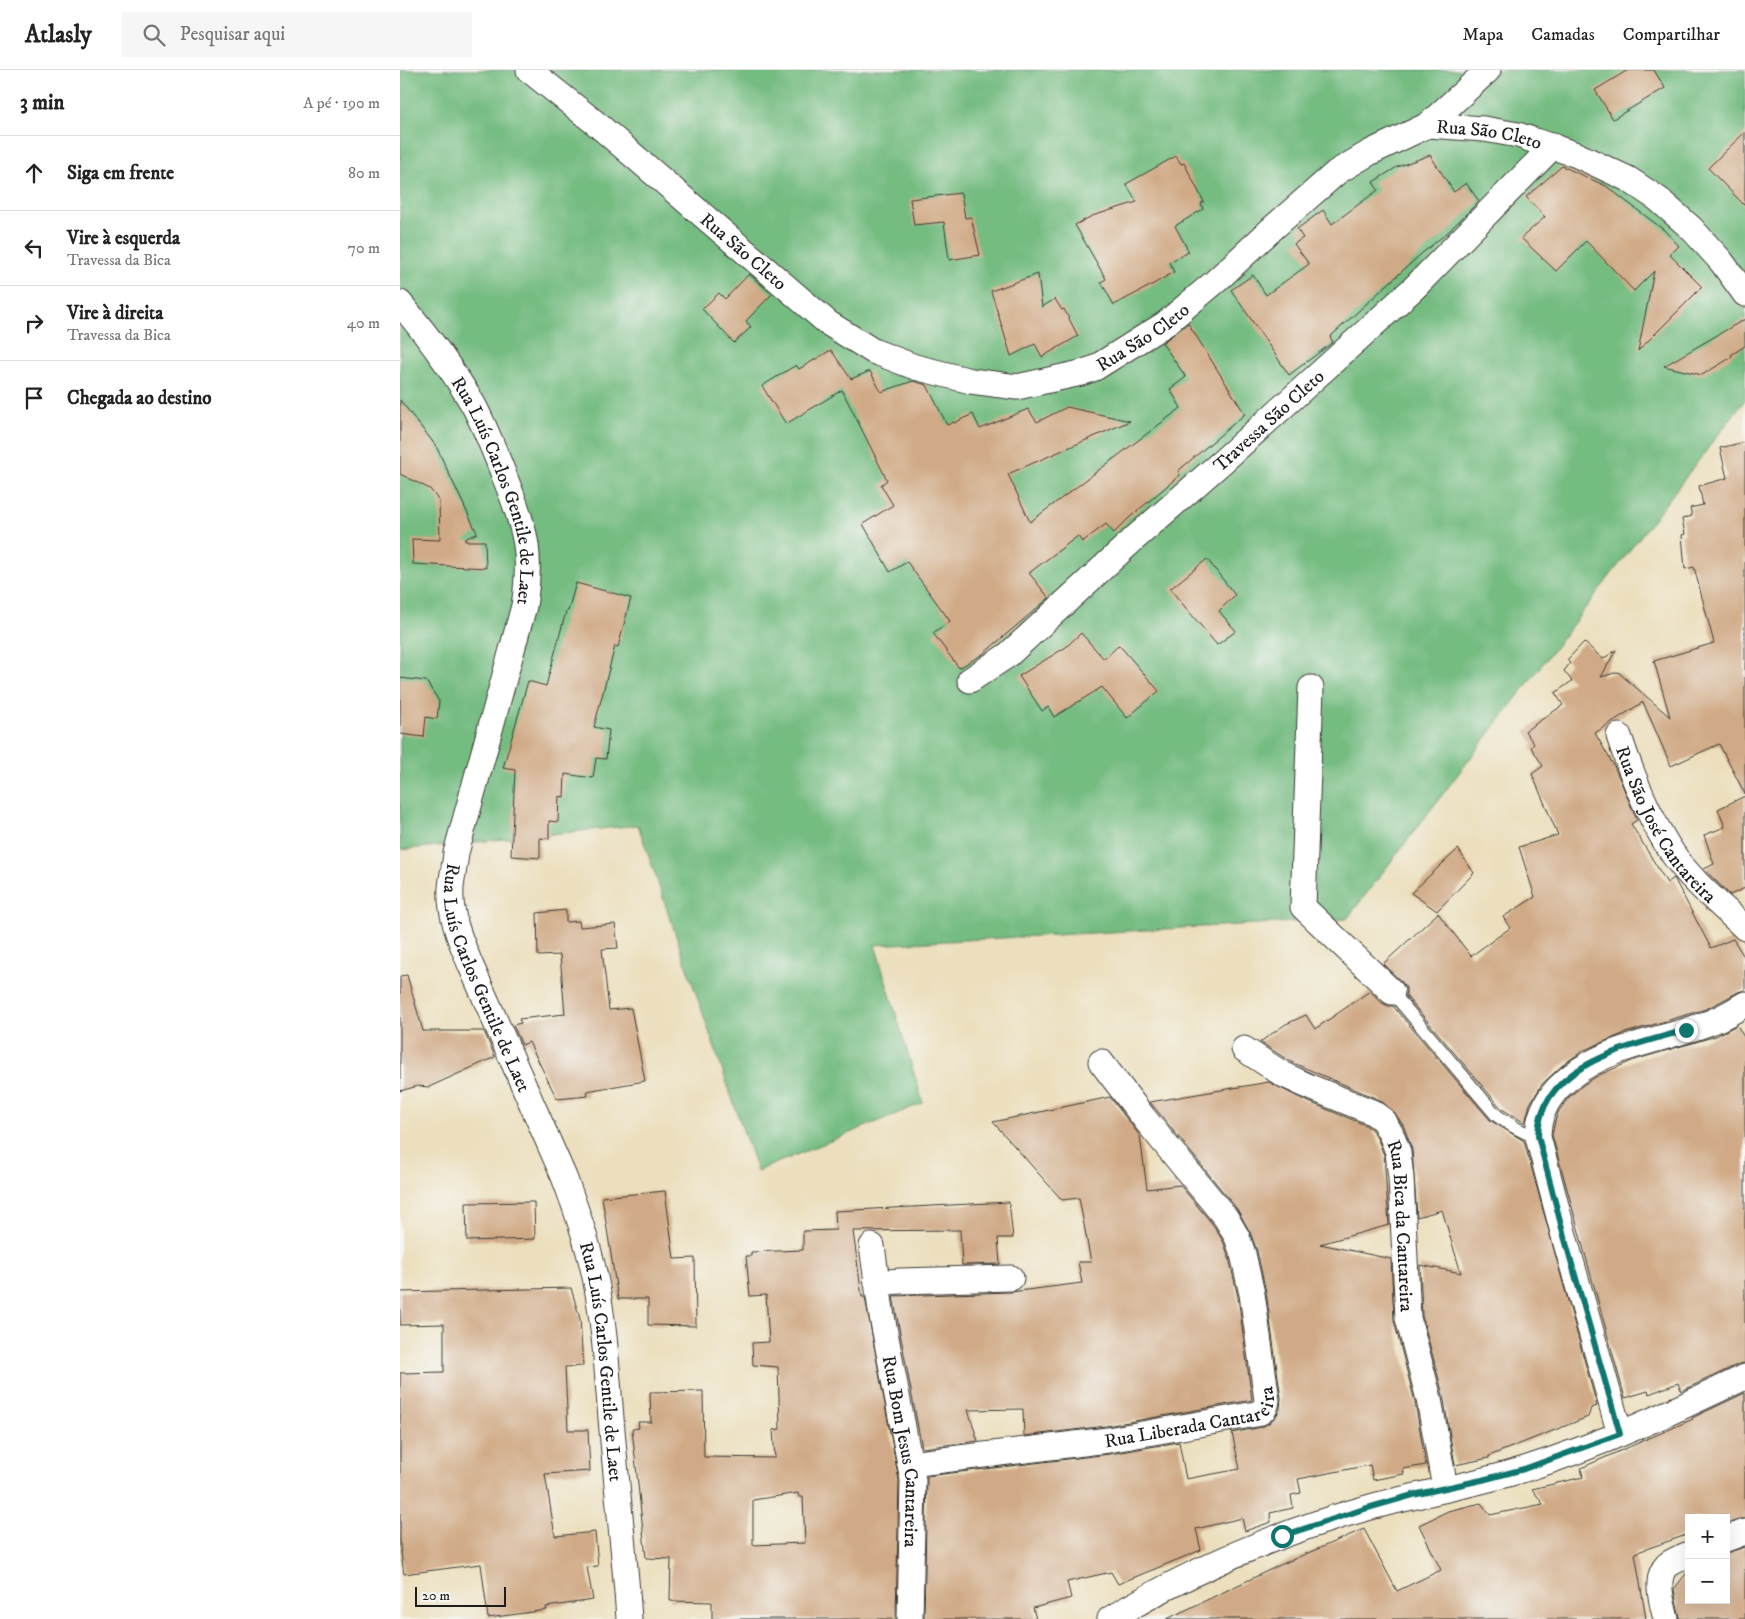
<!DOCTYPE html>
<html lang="pt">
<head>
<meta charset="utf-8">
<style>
	body { margin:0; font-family:"IM FELL DW Pica",serif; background:#f6f6f6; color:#222 }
	.controls { position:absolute; right:15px; bottom:15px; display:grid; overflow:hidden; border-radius:0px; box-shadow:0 5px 20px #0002 }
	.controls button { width:45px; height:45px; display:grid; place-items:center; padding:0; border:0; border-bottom:1px solid #e0e0e0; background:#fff; color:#222; font:25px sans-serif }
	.scale { position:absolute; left:15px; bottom:12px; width:91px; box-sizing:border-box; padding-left:5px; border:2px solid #1c1c1c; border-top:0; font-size:14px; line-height:18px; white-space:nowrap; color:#1c1c1c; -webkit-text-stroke:4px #f6f6f2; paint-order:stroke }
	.stop { position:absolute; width:15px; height:15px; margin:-11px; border:4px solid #0f766e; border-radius:50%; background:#fff }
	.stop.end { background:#0f766e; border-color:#fff; box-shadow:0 1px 5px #0008 }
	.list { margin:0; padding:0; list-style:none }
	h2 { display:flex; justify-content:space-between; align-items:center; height:65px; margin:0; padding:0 20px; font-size:21px }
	h2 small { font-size:16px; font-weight:400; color:#767676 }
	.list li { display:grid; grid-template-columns:32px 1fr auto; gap:15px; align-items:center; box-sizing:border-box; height:75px; padding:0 20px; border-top:1px solid #e0e0e0 }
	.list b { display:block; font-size:19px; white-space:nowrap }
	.list p { margin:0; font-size:16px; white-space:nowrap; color:#767676 }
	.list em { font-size:16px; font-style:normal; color:#767676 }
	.icon { flex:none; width:28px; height:28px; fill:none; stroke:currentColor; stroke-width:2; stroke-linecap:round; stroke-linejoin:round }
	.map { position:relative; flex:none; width:1345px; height:1549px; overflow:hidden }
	header { display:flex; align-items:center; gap:30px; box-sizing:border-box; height:70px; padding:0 25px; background:#fff; border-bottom:1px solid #e0e0e0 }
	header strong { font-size:24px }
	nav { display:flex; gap:28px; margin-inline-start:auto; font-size:18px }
	.search { width:350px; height:45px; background:#f6f6f6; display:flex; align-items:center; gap:12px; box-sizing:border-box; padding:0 18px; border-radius:0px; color:#767676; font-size:19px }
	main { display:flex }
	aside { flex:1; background:#fff }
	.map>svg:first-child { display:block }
</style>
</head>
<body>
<header>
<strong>Atlasly</strong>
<div class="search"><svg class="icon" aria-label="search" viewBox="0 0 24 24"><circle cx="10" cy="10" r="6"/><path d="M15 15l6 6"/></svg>Pesquisar aqui</div>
<nav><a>Mapa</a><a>Camadas</a><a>Compartilhar</a></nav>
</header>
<main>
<aside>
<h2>3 min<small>A pé · 190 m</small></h2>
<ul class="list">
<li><svg class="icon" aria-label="ahead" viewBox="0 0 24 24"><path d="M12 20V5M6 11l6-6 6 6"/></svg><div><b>Siga em frente</b></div><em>80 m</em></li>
<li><svg class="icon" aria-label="left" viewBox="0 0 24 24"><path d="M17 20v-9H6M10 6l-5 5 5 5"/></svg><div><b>Vire à esquerda</b><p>Travessa da Bica</p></div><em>70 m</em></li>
<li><svg class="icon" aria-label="right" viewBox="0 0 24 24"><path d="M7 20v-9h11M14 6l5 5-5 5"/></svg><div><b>Vire à direita</b><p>Travessa da Bica</p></div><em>40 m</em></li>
<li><svg class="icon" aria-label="arrive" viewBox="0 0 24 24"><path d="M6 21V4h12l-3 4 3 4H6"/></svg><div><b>Chegada ao destino</b></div></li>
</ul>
</aside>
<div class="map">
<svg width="1345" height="1549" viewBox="0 0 1345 1549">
	<rect width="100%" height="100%" fill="#f6f6f2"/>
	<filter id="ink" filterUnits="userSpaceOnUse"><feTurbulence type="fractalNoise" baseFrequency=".02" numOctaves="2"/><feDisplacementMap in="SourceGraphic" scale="10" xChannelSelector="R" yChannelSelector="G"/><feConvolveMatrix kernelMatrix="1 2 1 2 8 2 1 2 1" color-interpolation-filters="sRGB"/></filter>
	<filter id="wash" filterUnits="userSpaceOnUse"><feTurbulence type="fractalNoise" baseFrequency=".0096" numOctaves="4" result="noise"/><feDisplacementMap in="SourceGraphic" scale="20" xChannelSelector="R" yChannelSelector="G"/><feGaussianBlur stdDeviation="1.12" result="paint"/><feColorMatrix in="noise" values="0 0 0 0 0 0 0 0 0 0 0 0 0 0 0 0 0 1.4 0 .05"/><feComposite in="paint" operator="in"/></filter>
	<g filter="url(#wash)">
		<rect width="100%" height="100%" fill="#ecdfbd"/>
		<!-- forest -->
		<path fill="#74bc81" stroke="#486c4e" d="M 0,0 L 1345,0 L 1345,330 L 947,849 L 475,875 L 523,1033 L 357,1101 L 238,755 L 0,780 Z"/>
		<g id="blocks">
			<!-- building -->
			<path fill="#d0aa86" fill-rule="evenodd" d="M 1228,0 L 1254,0 L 1265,18 L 1213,49 L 1195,20 Z
				M 1345,62 L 1345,136 L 1308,98 Z
				M 1030,85 L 1054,122 L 1066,113 L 1079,131 L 1048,162 L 1021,184 L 930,267 L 933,272 L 889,305 L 831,220 L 853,205 L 866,225 L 909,194 L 894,174 L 903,168 L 897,159 L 923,140 L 932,154 L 978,120 L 973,112 L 997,97 Z
				M 776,86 L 781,94 L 784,93 L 804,132 L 801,133 L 803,139 L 775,156 L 789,182 L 769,192 L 774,202 L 750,216 L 714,235 L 701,212 L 706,209 L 675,155 L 692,146 L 737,132 L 726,114 Z
				M 1162,96 L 1206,116 L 1264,160 L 1279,176 L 1270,185 L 1302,217 L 1238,281 L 1254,201 L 1234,221 L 1186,171 L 1156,201 L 1121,168 L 1145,147 L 1126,127 Z
				M 561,123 L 565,148 L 571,147 L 580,185 L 549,190 L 544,152 L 514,155 L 510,129 Z
				M 349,204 L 372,224 L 346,251 L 351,257 L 334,273 L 302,239 L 319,223 L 325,229 Z
				M 638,204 L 642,237 L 655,229 L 662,240 L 664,239 L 678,266 L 642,287 L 635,274 L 611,286 L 591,221 Z
				M 1345,249 L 1345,276 L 1331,285 L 1332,287 L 1302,305 L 1264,296 Z
				M 788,253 L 845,344 L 778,401 L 780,405 L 729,448 L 714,463 L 706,454 L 682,472 L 678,466 L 629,503 L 649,528 L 583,584 L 559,598 L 533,563 L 550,551 L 507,492 L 490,502 L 463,454 L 493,435 L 481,415 L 487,410 L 442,320 L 386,354 L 362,316 L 396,295 L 399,299 L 431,280 L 451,309 L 470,301 L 481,322 L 513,311 L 527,315 L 547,355 L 554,352 L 554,353 L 573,344 L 580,359 L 628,339 L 637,352 L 667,337 L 730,351 L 608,404 L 630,452 L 781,338 L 770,319 L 786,307 L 762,273 Z
				M 0,330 L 36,376 L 77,463 L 65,469 L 65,471 L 85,471 L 86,498 L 13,494 L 12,469 L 40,470 L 39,431 L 30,419 L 0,404 Z
				M 1345,372 L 1345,724 L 1319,674 L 1271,696 L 1243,632 L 1195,663 L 1214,696 L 1237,750 L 1231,754 L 1267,813 L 1274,808 L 1275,810 L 1311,878 L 1333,869 L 1345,888 L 1345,920 L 1338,922 L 1306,939 L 1225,963 L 1184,980 L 1165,993 L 1142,1014 L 1130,1034 L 1125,1053 L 1102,1039 L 1006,926 L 1006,918 L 1002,912 L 983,894 L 1038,843 L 1071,886 L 1110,858 L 1103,847 L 1135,827 L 1119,777 L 1158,765 L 1132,704 L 1143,696 L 1131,677 L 1134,674 L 1125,661 L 1163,635 L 1155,623 L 1172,611 L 1164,601 L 1170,593 L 1167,590 L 1184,572 L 1203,589 L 1216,580 L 1201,607 L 1218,602 L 1270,647 L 1254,591 L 1314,573 L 1294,497 L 1285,499 L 1282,465 L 1285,464 L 1282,449 L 1292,446 L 1290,438 L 1303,435 L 1299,416 L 1327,408 L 1320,378 Z
				M 807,489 L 835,525 L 819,541 L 836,561 L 817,575 L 770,519 Z
				M 176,513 L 231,528 L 218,577 L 215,576 L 194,657 L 209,660 L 206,689 L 196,688 L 193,708 L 165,704 L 164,727 L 159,726 L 158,752 L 149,751 L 149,769 L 140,768 L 140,788 L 111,786 L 115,700 L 103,698 L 128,611 L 146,616 L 166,541 L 168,541 Z
				M 681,563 L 704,589 L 719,575 L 759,621 L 727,648 L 702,617 L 654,647 L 648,637 L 642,641 L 619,606 L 666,577 Z
				M 0,608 L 26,611 L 39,631 L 37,649 L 26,647 L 24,667 L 0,664 Z
				M 1345,726 L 1345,818 L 1330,825 L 1304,799 L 1314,794 L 1304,765 L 1325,757 L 1318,739 Z
				M 1058,779 L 1074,803 L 1037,841 L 1011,823 Z
				M 166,840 L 166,852 L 179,851 L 180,857 L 215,854 L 218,878 L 202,879 L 209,940 L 231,938 L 245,1011 L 187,1021 L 188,1026 L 157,1029 L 129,972 L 122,975 L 113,955 L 121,953 L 119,949 L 165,944 L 160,885 L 138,886 L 137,843 Z
				M 7,905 L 23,961 L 84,961 L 95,987 L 29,1017 L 18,1016 L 0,1021 L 0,906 Z
				M 970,921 L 982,933 L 988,936 L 993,936 L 1090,1050 L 1124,1071 L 1197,1336 L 1191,1338 L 1188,1347 L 1089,1386 L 1089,1388 L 1055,1395 L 1043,1325 L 1022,1246 L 1020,1195 L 1061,1203 L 1042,1140 L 1017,1147 L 1012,1080 L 1004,1057 L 995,1043 L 980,1030 L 891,992 L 860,972 L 886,954 L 906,945 L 915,959 Z
				M 1337,955 L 1345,969 L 1345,1293 L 1339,1294 L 1281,1321 L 1278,1313 L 1249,1324 L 1248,1321 L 1225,1328 L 1152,1065 L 1155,1051 L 1159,1041 L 1168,1028 L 1183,1015 L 1199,1005 L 1234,990 L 1316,966 Z
				M 869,1012 L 904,1030 L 965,1055 L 972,1060 L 978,1070 L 984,1085 L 989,1155 L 920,1174 L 991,1189 L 994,1251 L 1015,1332 L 1026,1395 L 1003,1399 L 1004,1404 L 973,1410 L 970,1395 L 898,1409 L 901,1423 L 891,1425 L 893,1438 L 870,1443 L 871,1452 L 845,1461 L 842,1448 L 796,1459 L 801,1480 L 718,1514 L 711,1502 L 667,1512 L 671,1528 L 633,1538 L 636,1549 L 524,1549 L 527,1406 L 710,1384 L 779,1372 L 786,1409 L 840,1399 L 832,1363 L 862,1357 L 869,1353 L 876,1346 L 880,1339 L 881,1328 L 866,1222 L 857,1181 L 850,1162 L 837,1139 L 750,1032 Z
				M 710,1027 L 740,1066 L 747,1119 L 780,1115 L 814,1156 L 824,1173 L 829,1188 L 838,1227 L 852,1330 L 706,1356 L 624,1366 L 623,1339 L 568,1340 L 578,1371 L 522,1378 L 493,1226 L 611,1222 L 682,1213 L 678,1192 L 691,1192 L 679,1128 L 662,1130 L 593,1052 Z
				M 265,1121 L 274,1189 L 295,1188 L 296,1256 L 248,1255 L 248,1229 L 218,1229 L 202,1127 Z
				M 134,1132 L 135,1169 L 67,1171 L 66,1133 Z
				M 609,1132 L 613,1168 L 598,1168 L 600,1194 L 562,1195 L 560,1160 L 453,1161 L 462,1227 L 465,1227 L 499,1411 L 496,1549 L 312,1549 L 312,1532 L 270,1531 L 271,1489 L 246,1488 L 232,1359 L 239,1358 L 238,1352 L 251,1352 L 250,1322 L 303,1321 L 304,1387 L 375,1388 L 373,1360 L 380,1359 L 378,1297 L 353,1295 L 352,1273 L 369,1272 L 366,1225 L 350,1226 L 346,1186 L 351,1186 L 351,1182 L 403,1180 L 403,1161 L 436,1160 L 435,1141 ZM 398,1423 L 399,1427 L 403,1427 L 405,1473 L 353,1475 L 353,1430 Z
				M 171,1218 L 180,1249 L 183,1296 L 165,1297 L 168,1360 L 188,1360 L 190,1401 L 145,1404 L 155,1466 L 195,1462 L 198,1496 L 187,1497 L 193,1530 L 146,1537 L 147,1540 L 88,1548 L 81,1494 L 4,1504 L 0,1476 L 0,1303 L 44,1302 L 44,1254 L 0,1255 L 0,1222 Z
				M 1345,1323 L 1345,1448 L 1326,1454 L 1326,1448 L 1289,1448 L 1289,1464 L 1235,1483 L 1246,1549 L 767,1549 L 880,1495 L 964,1459 L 997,1521 L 1041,1500 L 1019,1455 L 1048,1441 L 1081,1433 L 1090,1445 L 1143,1434 L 1132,1419 L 1183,1407 L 1181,1398 L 1293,1349 L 1292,1348 Z
				M 1345,1477 L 1345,1549 L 1280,1549 L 1274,1519 L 1289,1500 L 1289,1530 L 1326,1530 L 1326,1483 Z"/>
		</g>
	</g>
	<g filter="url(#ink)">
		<use href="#blocks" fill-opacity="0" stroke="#3b3934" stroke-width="1"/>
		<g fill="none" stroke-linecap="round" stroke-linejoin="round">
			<!-- service casing -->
			<g stroke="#3b3934" stroke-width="14">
				<path id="service" d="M 992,922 L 1096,1045 C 1109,1054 1122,1063 1138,1067"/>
			</g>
			<!-- minor casing -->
			<g stroke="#3b3934" stroke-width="27">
				<g id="minor">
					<path id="s1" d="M 129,0 L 198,55 L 428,253 L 473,281 L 515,297 L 571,311 L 617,317 L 681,303 L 695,298 L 765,254 L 816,211 L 874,157 L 937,102 L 969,83 L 1028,55 L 1084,59 L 1118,65 L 1177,85 L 1228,109 L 1258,129 L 1291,158 L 1321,191 L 1345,224"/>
					<path d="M 1028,55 L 1088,0"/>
					<path id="s2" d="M 0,233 C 27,265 53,300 74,336 C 87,361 97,387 107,413 C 115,433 123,454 126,475 C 129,496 127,516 124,536 L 56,783 C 55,795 52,806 51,818 C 49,845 61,872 71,896 L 164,1107 C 177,1141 189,1176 196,1212 C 206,1264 208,1318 213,1371 C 218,1430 225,1489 229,1549"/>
					<path id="s3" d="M 570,610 L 608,585 L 735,468 L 823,391 L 1014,218 L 1153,76"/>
					<path d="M 911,618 L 903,837 L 992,922"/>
					<path id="s4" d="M 1219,666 C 1232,706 1249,748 1273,784 C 1292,812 1321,835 1345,858"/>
					<path id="s5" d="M 844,979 L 884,1005 L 910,1017 L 972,1042 L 983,1050 L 991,1064 L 998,1082 L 1001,1108 L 1008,1248 L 1029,1329 L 1045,1418"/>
					<path id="s6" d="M 472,1176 L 481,1241 L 513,1410 L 510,1549"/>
					<path d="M 477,1213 L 500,1211 L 611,1208"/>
					<path d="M 1220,1364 L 1164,1166 L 1138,1067 C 1138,1048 1145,1032 1158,1018 C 1199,975 1258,973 1311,952 C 1323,947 1334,941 1345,934"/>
					<path id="s7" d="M 510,1394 L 708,1370 L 856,1344 C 864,1341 866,1338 867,1330 L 852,1224 L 843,1184 L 837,1167 L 826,1148 L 744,1048 L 701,992"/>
					<path d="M 1326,1469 L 1345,1462"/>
					<path d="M 710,1549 C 790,1501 877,1463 967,1438 C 1019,1424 1073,1415 1125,1399 C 1201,1375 1274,1341 1345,1307"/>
					<path d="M 1266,1549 C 1262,1533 1254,1508 1267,1495 C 1273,1490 1282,1487 1289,1484"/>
				</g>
			</g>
			<!-- service -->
			<use href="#service" stroke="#fff" stroke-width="12"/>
			<!-- minor -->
			<use href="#minor" stroke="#fff" stroke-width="25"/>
		</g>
	</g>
	<g fill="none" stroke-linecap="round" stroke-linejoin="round" filter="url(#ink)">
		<!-- route -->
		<path stroke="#0f766e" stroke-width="6" d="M 882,1466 L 964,1439 L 1013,1425 L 1082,1410 L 1124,1399 L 1220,1364 L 1164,1166 L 1138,1066 C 1139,994 1231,976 1286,960"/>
	</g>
	<g text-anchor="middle" stroke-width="5" stroke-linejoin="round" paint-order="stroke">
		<!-- street labels -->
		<g font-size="19" fill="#1c1c1c" stroke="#f6f6f2">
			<text dy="7" stroke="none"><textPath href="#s1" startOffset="1151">Rua São Cleto</textPath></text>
			<text dy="7" stroke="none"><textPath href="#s1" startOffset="281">Rua São Cleto</textPath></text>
			<text dy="7" stroke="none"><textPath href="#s1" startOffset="731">Rua São Cleto</textPath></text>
			<text dy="7" stroke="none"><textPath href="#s3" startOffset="396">Travessa São Cleto</textPath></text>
			<text dy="7" stroke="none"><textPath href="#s2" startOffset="215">Rua Luís Carlos Gentile de Laet</textPath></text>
			<text dy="7" stroke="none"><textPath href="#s4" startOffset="101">Rua São José Cantareira</textPath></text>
			<text dy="7" stroke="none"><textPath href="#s2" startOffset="725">Rua Luís Carlos Gentile de Laet</textPath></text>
			<text dy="7" stroke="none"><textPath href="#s5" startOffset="266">Rua Bica da Cantareira</textPath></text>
			<text dy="7" stroke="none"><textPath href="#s2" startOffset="1130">Rua Luís Carlos Gentile de Laet</textPath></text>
			<text dy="7" stroke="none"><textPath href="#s7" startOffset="289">Rua Liberada Cantareira</textPath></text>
			<text dy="7" stroke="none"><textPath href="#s6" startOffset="208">Rua Bom Jesus Cantareira</textPath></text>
		</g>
	</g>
</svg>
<div class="controls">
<button>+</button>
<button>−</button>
</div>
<div class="scale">20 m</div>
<div class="stop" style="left:882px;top:1466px"></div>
<div class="stop end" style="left:1286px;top:960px"></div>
</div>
</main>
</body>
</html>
